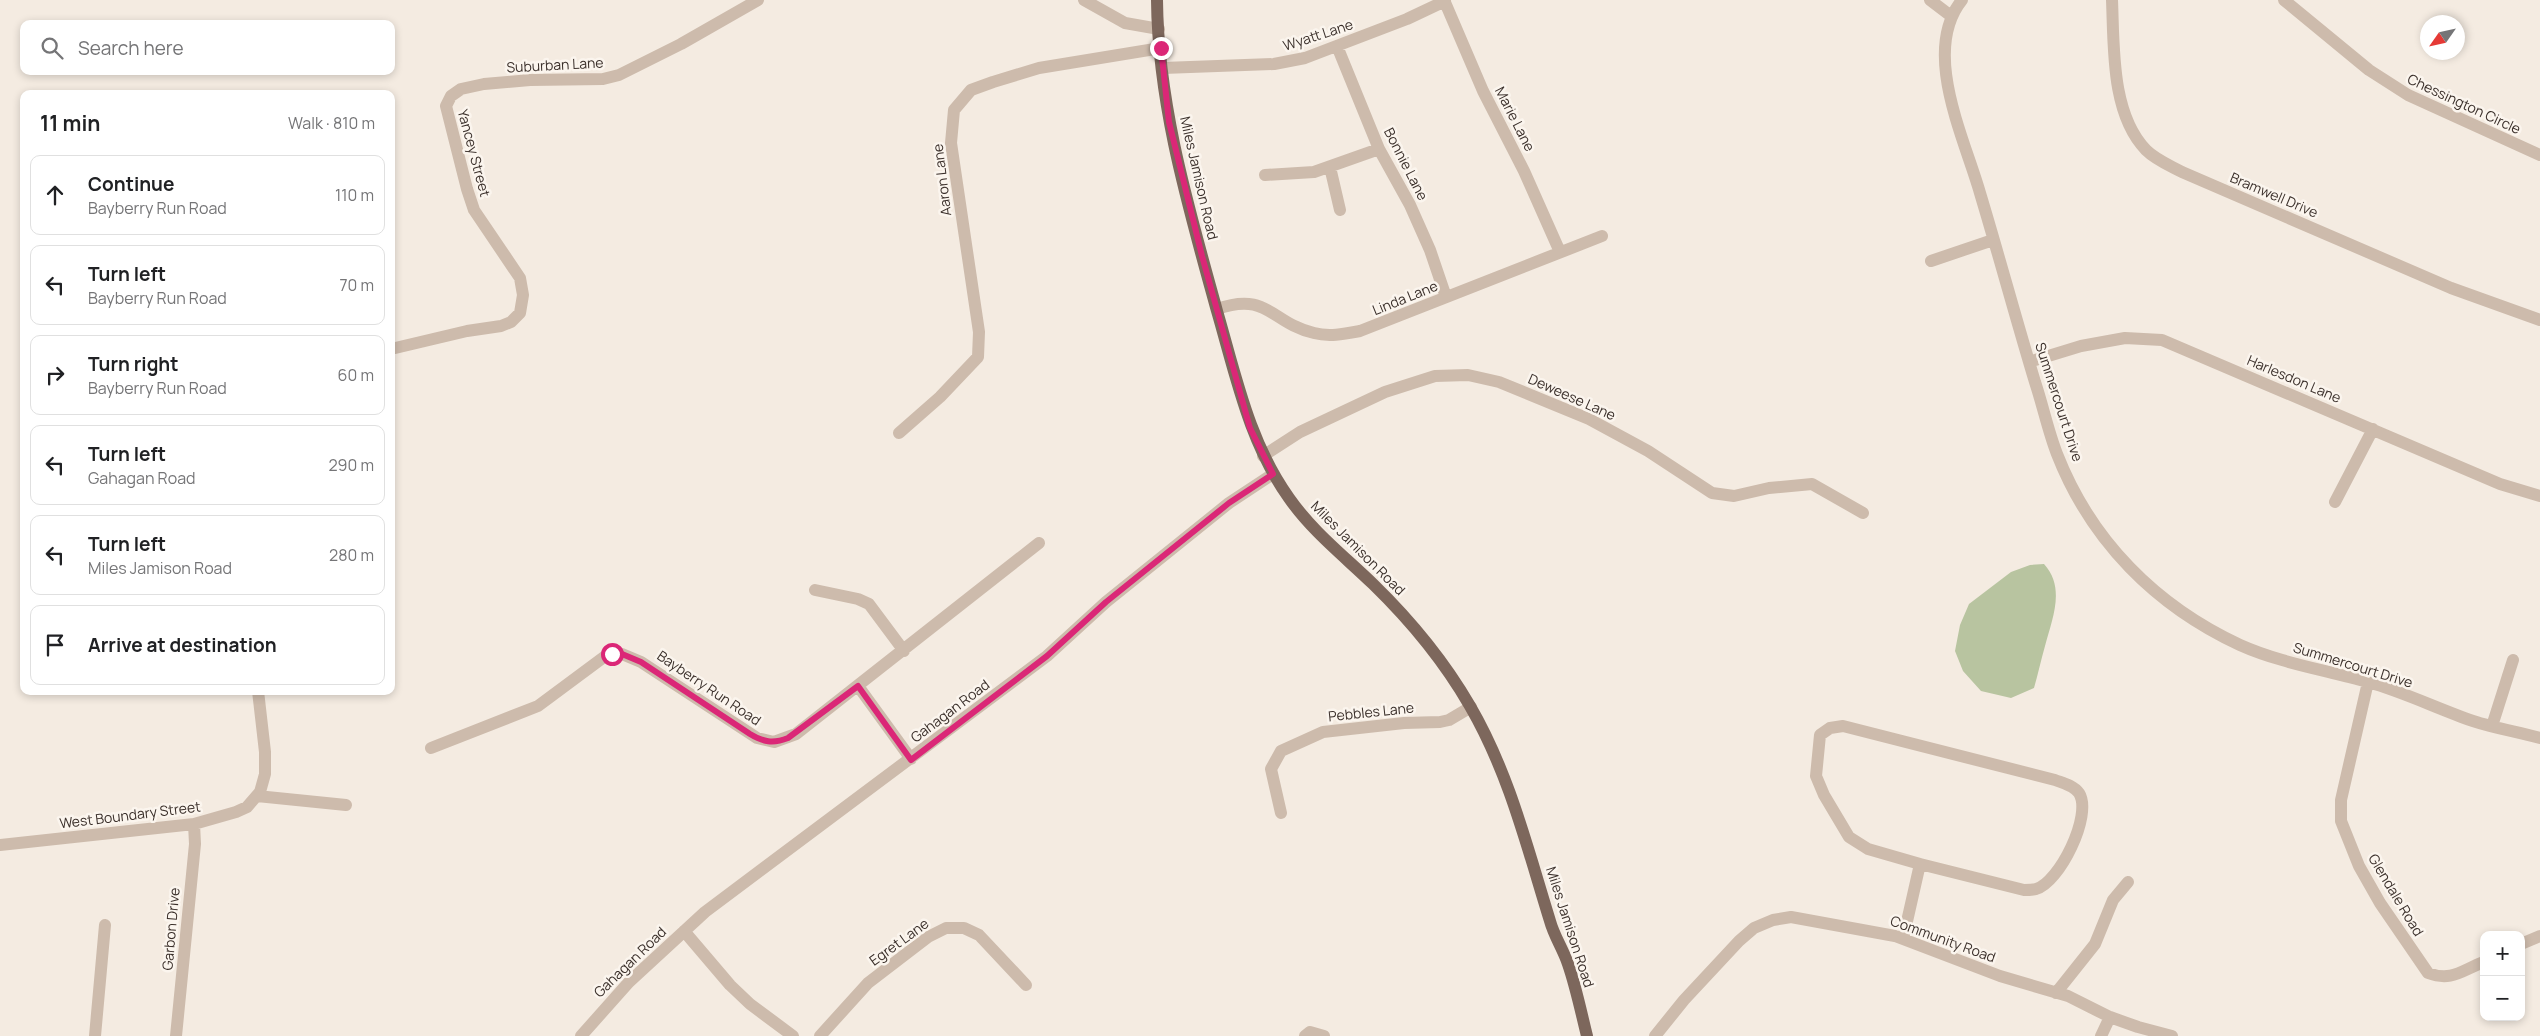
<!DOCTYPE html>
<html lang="en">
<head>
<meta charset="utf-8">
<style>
	body { margin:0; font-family:Manrope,sans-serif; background:#f6f6f6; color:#202124 }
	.controls { position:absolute; right:15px; bottom:15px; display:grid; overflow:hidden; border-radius:10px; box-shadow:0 2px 8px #0003 }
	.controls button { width:45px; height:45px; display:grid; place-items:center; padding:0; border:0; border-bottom:1px solid #e0e0e0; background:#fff; color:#202124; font:25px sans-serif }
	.compass { position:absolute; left:2420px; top:15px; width:45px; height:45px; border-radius:50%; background:#fff; box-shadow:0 2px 8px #0003; rotate:236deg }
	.stop { position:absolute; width:15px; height:15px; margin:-11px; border:4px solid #db2777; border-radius:50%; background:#fff }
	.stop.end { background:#db2777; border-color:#fff; box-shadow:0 1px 5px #0008 }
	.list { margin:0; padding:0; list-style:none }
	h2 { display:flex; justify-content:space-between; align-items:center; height:65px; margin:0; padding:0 20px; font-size:21px }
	h2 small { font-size:16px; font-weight:400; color:#757577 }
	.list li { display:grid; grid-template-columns:32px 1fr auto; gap:15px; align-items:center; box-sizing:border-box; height:80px; margin:0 10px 10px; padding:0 10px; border:1px solid #e0e0e0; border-radius:10px }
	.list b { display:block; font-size:19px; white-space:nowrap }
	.list p { margin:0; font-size:16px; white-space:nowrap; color:#757577 }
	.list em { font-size:16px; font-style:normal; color:#757577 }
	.icon { flex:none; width:28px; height:28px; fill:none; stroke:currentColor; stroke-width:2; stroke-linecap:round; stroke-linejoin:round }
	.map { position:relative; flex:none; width:2540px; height:1036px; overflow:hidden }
	.search { position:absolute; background:#fff; box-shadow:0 2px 8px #0003; left:20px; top:20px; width:375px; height:55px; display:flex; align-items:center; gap:12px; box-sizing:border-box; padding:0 18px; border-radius:10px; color:#757577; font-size:19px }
	.panel { position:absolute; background:#fff; box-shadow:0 2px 8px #0003; left:20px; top:90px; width:375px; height:605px; border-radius:10px }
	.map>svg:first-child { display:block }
</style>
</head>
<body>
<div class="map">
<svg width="2540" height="1036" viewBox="0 0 2540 1036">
	<rect width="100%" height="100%" fill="#f4ebe1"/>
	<!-- green -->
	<path fill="#b8c4a0" d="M 2044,564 C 2066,588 2052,619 2045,646 C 2041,660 2038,674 2034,688 L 2011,698 L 1981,691 L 1963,671 L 1955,651 L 1960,625 L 1969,604 L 2011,572 L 2030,565 Z"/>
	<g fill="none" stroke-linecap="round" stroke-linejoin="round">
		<!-- minor -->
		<path stroke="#cdbbac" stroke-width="12" d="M 1084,0 L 1125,23 L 1159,29
			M 1444,0 L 1483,91 L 1524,171 L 1560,252
			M 1930,0 L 1951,16
			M 1962,0 C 1921,51 1964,137 1980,193 C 1999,256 2016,319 2035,382 C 2043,406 2048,431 2057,454 C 2091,541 2156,606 2240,645 C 2280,663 2326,670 2368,682 C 2404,692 2438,709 2473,721 C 2494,728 2518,732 2540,738
			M 2112,0 C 2114,47 2111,114 2146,150 C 2156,160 2169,165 2182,172 L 2451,288 L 2540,320
			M 2284,0 L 2369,70 L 2408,95 L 2540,155
			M 1337,46 L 1379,149 L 1410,205 L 1430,250 L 1446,297
			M 1163,68 L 1274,64 L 1305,58 L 1407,19 L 1445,1
			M 1330,167 L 1340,210
			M 1265,175 L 1314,172 L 1379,149
			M 1931,261 L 1993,240
			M 1217,309 C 1268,291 1271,323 1314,333 C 1329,337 1344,334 1360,331 L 1602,236
			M 391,349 L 467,331 L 501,326 L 511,322 L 520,313 L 523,295 L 520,278 L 474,210 L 467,189 L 446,106 L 451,96 L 461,89 L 484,84 L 530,80 L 603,79 L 619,75 L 681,44 L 758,0
			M 2029,362 L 2081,346 L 2125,338 L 2162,340 L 2500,484 L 2540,496
			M 899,433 L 940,397 L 978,357 L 979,332 L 951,143 L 954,110 L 971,90 L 993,82 L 1039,68 L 1161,48
			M 1263,456 L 1300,432 L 1385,392 L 1435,376 L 1468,375 L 1499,382 L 1589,419 L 1648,451 L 1712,493 L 1734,496 L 1769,488 L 1812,484 L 1863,513
			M 2335,502 L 2373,429
			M 815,590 L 858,599 L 869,604 L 904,651
			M 2368,682 L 2341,800 L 2341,821 L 2359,866 L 2380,903 L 2428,973 C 2452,982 2462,970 2484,962
			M 858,686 L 911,759
			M 2492,726 L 2513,660
			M 431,748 L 538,706 L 604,657 L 622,654 L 641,662 L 757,738 L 774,742 L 796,734 L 1039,543
			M 257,796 L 346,805
			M 1281,813 L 1271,769 L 1281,751 L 1323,732 L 1404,723 L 1440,722 L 1449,720 L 1471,707
			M 0,845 L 194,824 L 236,812 L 247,807 L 260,792 L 265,774 L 265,752 L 258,691
			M 684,931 L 730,985 L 750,1004 L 793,1036
			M 1903,939 L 1920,864 L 1868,849 L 1849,837 L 1824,795 L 1816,776 L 1820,735 L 1830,728 L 1843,726 L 2055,780 C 2063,783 2073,785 2079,793 C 2093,815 2059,883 2036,889 C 2033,890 2028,890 2024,890 L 1920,864
			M 2521,944 L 2540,936
			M 2056,993 L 2095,944 L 2113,900 L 2128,882
			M 95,1036 L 105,925
			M 176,1036 L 195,844 L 194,824
			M 581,1036 L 629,982 L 705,912 L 1047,656 L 1106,602 L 1229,503 L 1273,474
			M 820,1036 L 868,983 L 928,937 L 946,928 L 964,928 L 979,935 L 1026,985
			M 1305,1036 L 1310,1032 L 1324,1036
			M 1655,1036 L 1684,1000 L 1739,941 L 1754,928 L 1773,920 L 1791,917 L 1895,936 L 2000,976 L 2068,996 L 2110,1017 L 2138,1027 L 2172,1036
			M 2101,1036 L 2110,1017"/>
		<!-- major -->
		<path stroke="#7d675c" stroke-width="12" d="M 1157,0 C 1158,106 1189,209 1217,311 C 1236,376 1249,442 1289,498 C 1312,531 1344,556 1373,584 C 1410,620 1444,661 1470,706 C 1509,773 1527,847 1550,921 C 1554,936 1563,949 1568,964 C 1576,987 1581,1012 1587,1036"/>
	</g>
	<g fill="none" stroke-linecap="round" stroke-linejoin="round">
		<!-- route -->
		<path stroke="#db2777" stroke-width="6" d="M 612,654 L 622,654 L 641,662 L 750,734 C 763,742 773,744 788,738 L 858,686 L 911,760 L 1047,656 L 1106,602 L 1229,503 L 1273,474 L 1250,428 L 1202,256 L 1169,122 L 1161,48"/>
	</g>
	<g text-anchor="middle" stroke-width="5" stroke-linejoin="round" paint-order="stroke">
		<!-- street labels -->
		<g font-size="14" fill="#3b302b" stroke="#fbf5ee">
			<text transform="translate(1318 35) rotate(-18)" y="5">Wyatt Lane</text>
			<text transform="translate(555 65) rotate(-3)" y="5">Suburban Lane</text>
			<text transform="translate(2464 104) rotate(25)" y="5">Chessington Circle</text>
			<text transform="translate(1515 119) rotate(63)" y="5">Marie Lane</text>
			<text transform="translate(474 153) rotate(75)" y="5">Yancey Street</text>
			<text transform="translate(1406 164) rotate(63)" y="5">Bonnie Lane</text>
			<text transform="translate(1199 178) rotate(77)" y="5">Miles Jamison Road</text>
			<text transform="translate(942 180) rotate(-97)" y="5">Aaron Lane</text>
			<text transform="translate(2274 195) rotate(23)" y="5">Bramwell Drive</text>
			<text transform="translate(1405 298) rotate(-22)" y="5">Linda Lane</text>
			<text transform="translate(2294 379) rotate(23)" y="5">Harlesdon Lane</text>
			<text transform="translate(1572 397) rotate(24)" y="5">Deweese Lane</text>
			<text transform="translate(2059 402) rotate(72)" y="5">Summercourt Drive</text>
			<text transform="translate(1358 548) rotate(45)" y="5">Miles Jamison Road</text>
			<text transform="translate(2353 665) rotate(17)" y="5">Summercourt Drive</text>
			<text transform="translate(709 688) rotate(34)" y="5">Bayberry Run Road</text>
			<text transform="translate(950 711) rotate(-37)" y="5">Gahagan Road</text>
			<text transform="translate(1371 712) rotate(-6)" y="5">Pebbles Lane</text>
			<text transform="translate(130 815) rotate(-7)" y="5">West Boundary Street</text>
			<text transform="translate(2396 895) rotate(59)" y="5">Glendale Road</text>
			<text transform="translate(1570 927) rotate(72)" y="5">Miles Jamison Road</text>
			<text transform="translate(171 929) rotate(-85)" y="5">Garbon Drive</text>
			<text transform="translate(1943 939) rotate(20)" y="5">Community Road</text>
			<text transform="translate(899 942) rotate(-36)" y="5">Egret Lane</text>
			<text transform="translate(630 962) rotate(-44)" y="5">Gahagan Road</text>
		</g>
	</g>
</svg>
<div class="controls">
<button>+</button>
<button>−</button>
</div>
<svg class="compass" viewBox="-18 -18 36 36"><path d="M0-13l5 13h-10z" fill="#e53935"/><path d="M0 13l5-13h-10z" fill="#757577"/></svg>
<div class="stop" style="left:612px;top:654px"></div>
<div class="stop end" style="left:1161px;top:48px"></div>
<div class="search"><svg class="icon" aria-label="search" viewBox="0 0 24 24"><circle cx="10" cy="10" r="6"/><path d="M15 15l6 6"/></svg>Search here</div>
<section class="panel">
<h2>11 min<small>Walk · 810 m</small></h2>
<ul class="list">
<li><svg class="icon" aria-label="ahead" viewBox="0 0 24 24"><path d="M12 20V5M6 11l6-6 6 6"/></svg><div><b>Continue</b><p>Bayberry Run Road</p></div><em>110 m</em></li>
<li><svg class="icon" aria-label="left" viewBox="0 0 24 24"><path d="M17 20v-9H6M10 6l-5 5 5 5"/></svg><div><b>Turn left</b><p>Bayberry Run Road</p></div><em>70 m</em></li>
<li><svg class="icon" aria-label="right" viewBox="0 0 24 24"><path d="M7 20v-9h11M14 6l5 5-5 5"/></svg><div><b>Turn right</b><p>Bayberry Run Road</p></div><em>60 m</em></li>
<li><svg class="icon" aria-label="left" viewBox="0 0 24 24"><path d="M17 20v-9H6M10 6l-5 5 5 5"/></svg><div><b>Turn left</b><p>Gahagan Road</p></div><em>290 m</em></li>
<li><svg class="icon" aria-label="left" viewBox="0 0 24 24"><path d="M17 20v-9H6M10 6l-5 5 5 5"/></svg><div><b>Turn left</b><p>Miles Jamison Road</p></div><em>280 m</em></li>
<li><svg class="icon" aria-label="arrive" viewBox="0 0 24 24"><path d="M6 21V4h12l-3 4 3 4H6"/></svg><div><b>Arrive at destination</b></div></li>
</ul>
</section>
</div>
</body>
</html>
